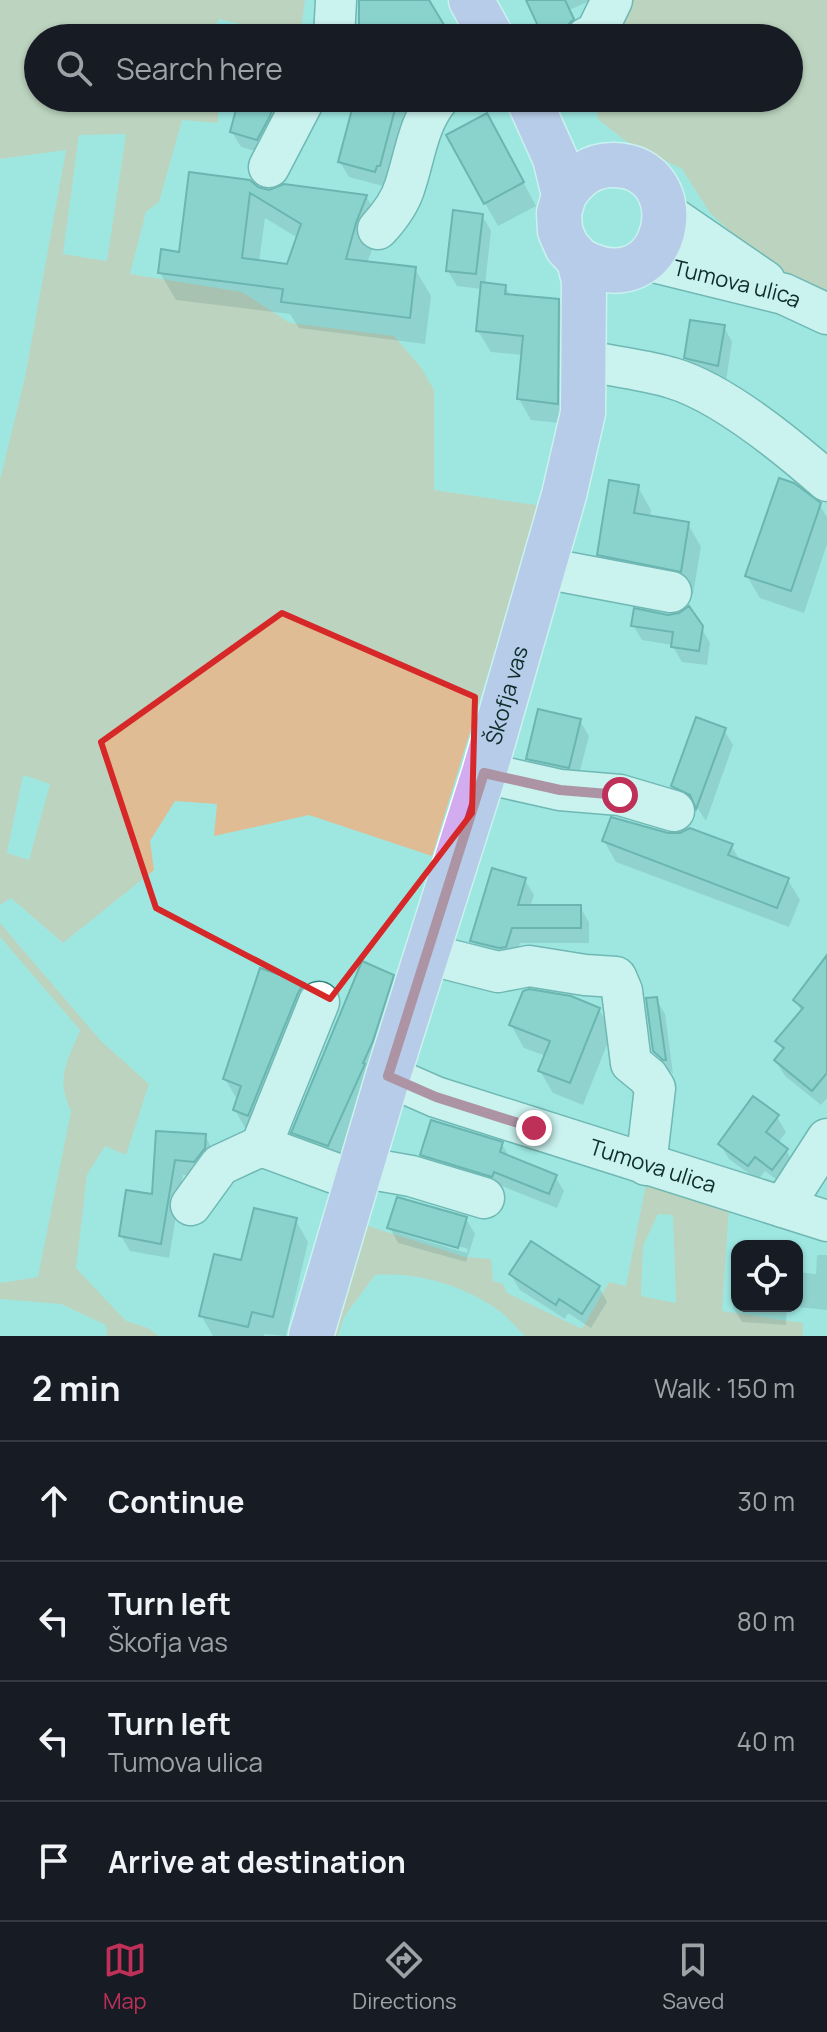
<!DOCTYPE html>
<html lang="en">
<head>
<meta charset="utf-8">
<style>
	body { margin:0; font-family:Manrope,sans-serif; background:#20242c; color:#f1f3f6 }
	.controls { position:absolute; right:24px; bottom:24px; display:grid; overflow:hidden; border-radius:16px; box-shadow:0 2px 6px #0004 }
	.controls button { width:72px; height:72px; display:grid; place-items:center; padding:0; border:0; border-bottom:2px solid #363941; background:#171b24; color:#f1f3f6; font:40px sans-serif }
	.stop { position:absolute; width:24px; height:24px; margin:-18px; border:6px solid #bf3059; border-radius:50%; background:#fff }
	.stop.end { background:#bf3059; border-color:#fff; box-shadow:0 2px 8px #0008 }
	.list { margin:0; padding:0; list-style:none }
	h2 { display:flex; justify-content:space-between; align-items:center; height:104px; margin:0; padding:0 32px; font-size:34px }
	h2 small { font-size:26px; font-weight:400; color:#9ea1a6 }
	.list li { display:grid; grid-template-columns:52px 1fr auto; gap:24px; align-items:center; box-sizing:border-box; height:120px; padding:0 32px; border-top:2px solid #363941 }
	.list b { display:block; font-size:30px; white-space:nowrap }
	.list p { margin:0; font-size:26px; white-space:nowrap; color:#9ea1a6 }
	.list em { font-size:26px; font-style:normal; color:#9ea1a6 }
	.icon { flex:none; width:44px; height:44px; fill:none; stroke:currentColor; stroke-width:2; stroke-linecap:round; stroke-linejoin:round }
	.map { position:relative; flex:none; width:827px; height:1336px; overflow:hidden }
	.search { position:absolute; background:#171b24; box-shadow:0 2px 6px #0004; left:24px; right:24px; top:24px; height:88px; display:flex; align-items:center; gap:20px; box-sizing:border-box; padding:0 28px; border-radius:44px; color:#9ea1a6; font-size:30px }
	.sheet { height:584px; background:#171b24 }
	nav { display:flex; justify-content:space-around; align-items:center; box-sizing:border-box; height:112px; border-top:2px solid #363941; background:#171b24; font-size:22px; color:#9ea1a6 }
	nav a { display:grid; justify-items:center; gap:4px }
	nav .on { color:#bf3059 }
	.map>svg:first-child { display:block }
</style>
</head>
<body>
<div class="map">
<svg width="827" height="1336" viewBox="0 0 827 1336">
	<rect width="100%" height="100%" fill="#9ee7e1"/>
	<!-- green -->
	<path fill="#e0bc94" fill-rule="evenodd" d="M 0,0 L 305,0 L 300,38 L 219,19 L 208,38 L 38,38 L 38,98 L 210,98 L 209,103 L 218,107 L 218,123 L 182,120 L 159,202 L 146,212 L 130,274 L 242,292 L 290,323 L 394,336 L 420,366 L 434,390 L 434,490 L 536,505 L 537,513 L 432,856 L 309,815 L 214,836 L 217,804 L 175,801 L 150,841 L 154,870 L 63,943 L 11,898 L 0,905 L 0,480 L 25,377 L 66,150 L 0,159 ZM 126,134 L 107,261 L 63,254 L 79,135 ZM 23,775 L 50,784 L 29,860 L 7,853 Z
		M 633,0 L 827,0 L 827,297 L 782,277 L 732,233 L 710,213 L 682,169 L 624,140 L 598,119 L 595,98 L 789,98 L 789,38 L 615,38 Z
		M 0,923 L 101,1041 L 149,1084 L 126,1155 L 105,1146 L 87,1175 L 76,1268 L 126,1321 L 148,1328 L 159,1336 L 107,1336 L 106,1325 L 61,1304 L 0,1299 L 0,1283 L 38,1277 L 71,1111 C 55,1077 67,1063 80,1030 L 0,937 Z
		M 647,1179 L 730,1194 L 722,1311 L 803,1323 L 803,1336 L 525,1336 C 517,1328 508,1317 498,1310 C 463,1285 417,1272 375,1275 L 344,1317 L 338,1336 L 327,1336 L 362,1224 L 465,1257 L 491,1259 L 493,1281 L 503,1284 L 507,1293 L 582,1329 L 609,1282 L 626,1286 ZM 658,1214 L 673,1215 L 676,1303 L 641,1296 L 643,1246 Z"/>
	<!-- shadow -->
	<path fill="#0003" fill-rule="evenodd" d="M 528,0 L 592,0 L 569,10 L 581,35 L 578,38 L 546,38 Z
		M 241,98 L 283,98 L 266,154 L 241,147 L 232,132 Z
		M 357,98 L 402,98 L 407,107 L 388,181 L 385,180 L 383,186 L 349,177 L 340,162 Z
		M 499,138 L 536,206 L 498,226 L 485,203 Z
		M 191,175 L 269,192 L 366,196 L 382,223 L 367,263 L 415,269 L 431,296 L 425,344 L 299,328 L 290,314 L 176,300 L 160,273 L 181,254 ZM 265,218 L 298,238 L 289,266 L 259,262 Z
		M 482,215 L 491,231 L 485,285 L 505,286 L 511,296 L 558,301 L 570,322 L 569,424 L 531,420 L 519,399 L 523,355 L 491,352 L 478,331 L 482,289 L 457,286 L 448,271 Z
		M 724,327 L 732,342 L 726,381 L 695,373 L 686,357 Z
		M 638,487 L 651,510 L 650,518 L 688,524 L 701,547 L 693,594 L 612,577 L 599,554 Z
		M 819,504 L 827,517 L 827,544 L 804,613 L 760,598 L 747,576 Z
		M 633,625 L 701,627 L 710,643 L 707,665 L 682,662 L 672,645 L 642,640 Z
		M 580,721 L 589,736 L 577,782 L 537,774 L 528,759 Z
		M 724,730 L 733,745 L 706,821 L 698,809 L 682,801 L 674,786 Z
		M 668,835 L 731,845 L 741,862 L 788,880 L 800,900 L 789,927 L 616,862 L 604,841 Z
		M 525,880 L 534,895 L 530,907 L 580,907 L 589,922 L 589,943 L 520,943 L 514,962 L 481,956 L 473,941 Z
		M 827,969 L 827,1098 L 821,1105 L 785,1076 L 776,1061 L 784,1052 L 778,1042 L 802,1012 L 795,1000 Z
		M 262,971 L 303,985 L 316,1007 L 248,1133 L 235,1110 L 238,1101 L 225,1079 Z
		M 392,977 L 405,1000 L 341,1168 L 307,1155 L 293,1132 Z
		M 656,999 L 665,1014 L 673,1074 L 664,1066 L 655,1050 Z
		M 599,1009 L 612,1032 L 583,1105 L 553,1093 L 540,1071 L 546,1056 L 524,1048 L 511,1025 Z
		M 777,1117 L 786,1132 L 777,1144 L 786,1150 L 795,1166 L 781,1183 L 765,1171 L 758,1180 L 729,1159 L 720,1144 Z
		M 158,1133 L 205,1136 L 214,1152 L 203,1176 L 183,1175 L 169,1258 L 130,1251 L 121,1236 L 154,1196 Z
		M 502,1144 L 510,1158 L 555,1176 L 564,1191 L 557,1208 L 502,1186 L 501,1191 L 431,1170 L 422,1154 Z
		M 295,1219 L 308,1242 L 286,1336 L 264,1334 L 264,1336 L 213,1336 L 201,1315 L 242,1263 Z
		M 466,1219 L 475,1234 L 466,1262 L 398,1243 L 390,1228 ZM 399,1229 L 468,1249 L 467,1253 L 399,1233 Z
		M 817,1255 L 827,1255 L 827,1310 L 787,1306 L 786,1325 L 742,1322 L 733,1307 L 735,1268 L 737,1269 L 737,1306 L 797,1306 L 797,1272 L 816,1274 Z
		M 511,1275 L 599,1287 L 607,1302 L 591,1328 L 568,1313 L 565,1319 L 520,1290 Z"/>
	<!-- building -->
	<path fill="#71bab4" stroke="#2e7974" stroke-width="2" fill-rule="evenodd" d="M 359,0 L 429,0 L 452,38 L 359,38 Z
		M 526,0 L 565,0 L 574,19 L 567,26 L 543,37 Z
		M 239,98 L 275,98 L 270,116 L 257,140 L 230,132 Z
		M 355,98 L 398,98 L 380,166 L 377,166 L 375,172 L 338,162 Z
		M 487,113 L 524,182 L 484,204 L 446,135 Z
		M 189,172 L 250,180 L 258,187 L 269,190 L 284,184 L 367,195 L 356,223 L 346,259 L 416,267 L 410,318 L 281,302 L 283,289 L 158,273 L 161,249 L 179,252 ZM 250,193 L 301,224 L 287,264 L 242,258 Z
		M 453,210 L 483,214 L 476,274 L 446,271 Z
		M 481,282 L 506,285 L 505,294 L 559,299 L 558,404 L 517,399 L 523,336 L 476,331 Z
		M 690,320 L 725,325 L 718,366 L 684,358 Z
		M 779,478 L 794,483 L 821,503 L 791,591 L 745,576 Z
		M 609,480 L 639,485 L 634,513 L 689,522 L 681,572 L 597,555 Z
		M 689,606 L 703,626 L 699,651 L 671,647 L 673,632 L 631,626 L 634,608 L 668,615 L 679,613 Z
		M 538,709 L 581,719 L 569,768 L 526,759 Z
		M 696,717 L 726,728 L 696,809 L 690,795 L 671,786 Z
		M 611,817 L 668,833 L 680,833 L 690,828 L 733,844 L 728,855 L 789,878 L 777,908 L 602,841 Z
		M 492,868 L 526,878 L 518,905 L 581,905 L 581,928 L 512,928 L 506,947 L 499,948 L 470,941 Z
		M 827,955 L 827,1073 L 812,1091 L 774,1060 L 784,1048 L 775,1041 L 803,1008 L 793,1000 Z
		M 362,961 L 394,975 L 373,1041 L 363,1063 L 365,1064 L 328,1146 L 291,1133 Z
		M 260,968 L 304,983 L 298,993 L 248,1116 L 233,1110 L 241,1086 L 223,1079 Z
		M 529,989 L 571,996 L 600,1008 L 570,1083 L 538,1071 L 550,1041 L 509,1025 L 523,991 Z
		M 657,997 L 666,1060 L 663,1060 L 653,1051 L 646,998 Z
		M 753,1096 L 779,1115 L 766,1132 L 788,1149 L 772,1170 L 755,1157 L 748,1166 L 718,1144 Z
		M 431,1120 L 503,1142 L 500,1152 L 557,1175 L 549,1194 L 494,1172 L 492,1177 L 420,1155 Z
		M 156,1131 L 206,1134 L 205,1148 L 194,1162 L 175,1160 L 161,1244 L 119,1236 L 126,1190 L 152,1194 Z
		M 397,1197 L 467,1217 L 458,1248 L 387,1228 Z
		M 254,1208 L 297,1218 L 273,1317 L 252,1312 L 248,1327 L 199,1316 L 214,1254 L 241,1260 Z
		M 531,1241 L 600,1286 L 582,1314 L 559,1299 L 556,1305 L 509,1274 Z"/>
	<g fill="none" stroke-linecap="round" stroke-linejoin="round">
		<!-- minor casing -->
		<g stroke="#357f7a" stroke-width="43">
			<g id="minor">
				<path d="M 334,38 L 336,0"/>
				<path d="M 586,38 L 596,33 L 612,0"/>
				<path d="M 269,167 L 305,98"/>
				<path d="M 666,213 L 765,281"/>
				<path d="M 378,229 C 390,216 400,203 405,186 C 415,156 418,123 439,98"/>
				<path id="s1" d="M 646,260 L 784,294 L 827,314"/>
				<path d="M 599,363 C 623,368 649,371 672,378 C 723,393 787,446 827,481"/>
				<path d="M 544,568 L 671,592"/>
				<path d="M 484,773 L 560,790 L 620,795 L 674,811"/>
				<path d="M 427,954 L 498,972 L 529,966 L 585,975 L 616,977 L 622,991 L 631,1063 L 648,1077 L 655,1088 L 646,1165"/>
				<path d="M 319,1002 L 261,1146 L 356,1181"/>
				<path id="s2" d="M 388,1076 L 436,1097 L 827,1221"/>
				<path d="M 360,1167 L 411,1176 L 484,1198"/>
				<path d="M 191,1205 L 220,1165 L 261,1146"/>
				<path d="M 783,1207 L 827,1139"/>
			</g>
		</g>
		<!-- major casing -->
		<g stroke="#fff" stroke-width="47">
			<g id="major">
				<path d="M 471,0 L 492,38"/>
				<path d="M 564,195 C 576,177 590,165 613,165 C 698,165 671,310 579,260"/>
				<path id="s3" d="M 311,1336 L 388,1076 L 484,773 L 564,495 L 583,413 L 584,281 L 579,260 L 567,247 L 560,231 L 559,213 L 564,195 L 555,158 L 528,98"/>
			</g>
		</g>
		<!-- minor -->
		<use href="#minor" stroke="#fff" stroke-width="40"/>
		<!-- major -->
		<use href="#major" stroke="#d3acef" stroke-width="44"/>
	</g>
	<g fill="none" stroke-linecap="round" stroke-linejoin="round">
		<!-- route -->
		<path stroke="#bf3059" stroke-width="10" d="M 534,1128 L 436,1097 L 388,1076 L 484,773 L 560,790 L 620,795"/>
	</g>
	<!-- marked area -->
	<path d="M0 0H827V1336H0ZM 282,613 L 475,697 L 472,813 L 330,999 L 156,908 L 101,742 Z" fill="#9ee7e1" fill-opacity=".55" fill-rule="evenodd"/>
	<path fill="none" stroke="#d62828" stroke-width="6" stroke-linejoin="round" d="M 282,613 L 475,697 L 472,813 L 330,999 L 156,908 L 101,742 Z"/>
	<g text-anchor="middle" stroke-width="6" stroke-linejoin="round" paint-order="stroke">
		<!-- street labels -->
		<g font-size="22" fill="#0e2d2b" stroke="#9ee7e1">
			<text dy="8" stroke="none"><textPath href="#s1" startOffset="94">Tumova ulica</textPath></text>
			<text dy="8" stroke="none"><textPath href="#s3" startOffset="670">Škofja vas</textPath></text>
			<text dy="8" stroke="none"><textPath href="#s2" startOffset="280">Tumova ulica</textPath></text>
		</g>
	</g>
</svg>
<div class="controls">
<button><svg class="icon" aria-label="locate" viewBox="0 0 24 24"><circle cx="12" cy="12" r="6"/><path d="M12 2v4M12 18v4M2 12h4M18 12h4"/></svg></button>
</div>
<div class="stop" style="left:620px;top:795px"></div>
<div class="stop end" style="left:534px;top:1128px"></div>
<div class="search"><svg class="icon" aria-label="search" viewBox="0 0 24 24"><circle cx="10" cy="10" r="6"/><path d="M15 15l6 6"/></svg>Search here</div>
</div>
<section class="sheet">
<h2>2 min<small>Walk · 150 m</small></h2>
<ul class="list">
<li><svg class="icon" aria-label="ahead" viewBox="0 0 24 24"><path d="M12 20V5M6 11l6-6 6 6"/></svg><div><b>Continue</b></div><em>30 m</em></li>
<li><svg class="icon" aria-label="left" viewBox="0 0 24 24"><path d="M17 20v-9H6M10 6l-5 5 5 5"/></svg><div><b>Turn left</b><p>Škofja vas</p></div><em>80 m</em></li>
<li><svg class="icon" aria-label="left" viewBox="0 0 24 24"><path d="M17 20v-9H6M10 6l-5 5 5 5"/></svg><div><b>Turn left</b><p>Tumova ulica</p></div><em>40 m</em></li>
<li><svg class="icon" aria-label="arrive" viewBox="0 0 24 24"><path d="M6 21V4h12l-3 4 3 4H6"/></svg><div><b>Arrive at destination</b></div></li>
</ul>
</section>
<nav>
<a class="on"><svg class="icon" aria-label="map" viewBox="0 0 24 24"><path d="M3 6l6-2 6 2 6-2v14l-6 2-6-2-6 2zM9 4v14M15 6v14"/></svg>Map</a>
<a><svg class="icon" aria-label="directions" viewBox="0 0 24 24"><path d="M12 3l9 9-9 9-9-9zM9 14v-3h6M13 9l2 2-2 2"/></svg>Directions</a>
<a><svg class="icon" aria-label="saved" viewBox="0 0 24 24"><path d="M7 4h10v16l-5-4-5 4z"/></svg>Saved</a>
</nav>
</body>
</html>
